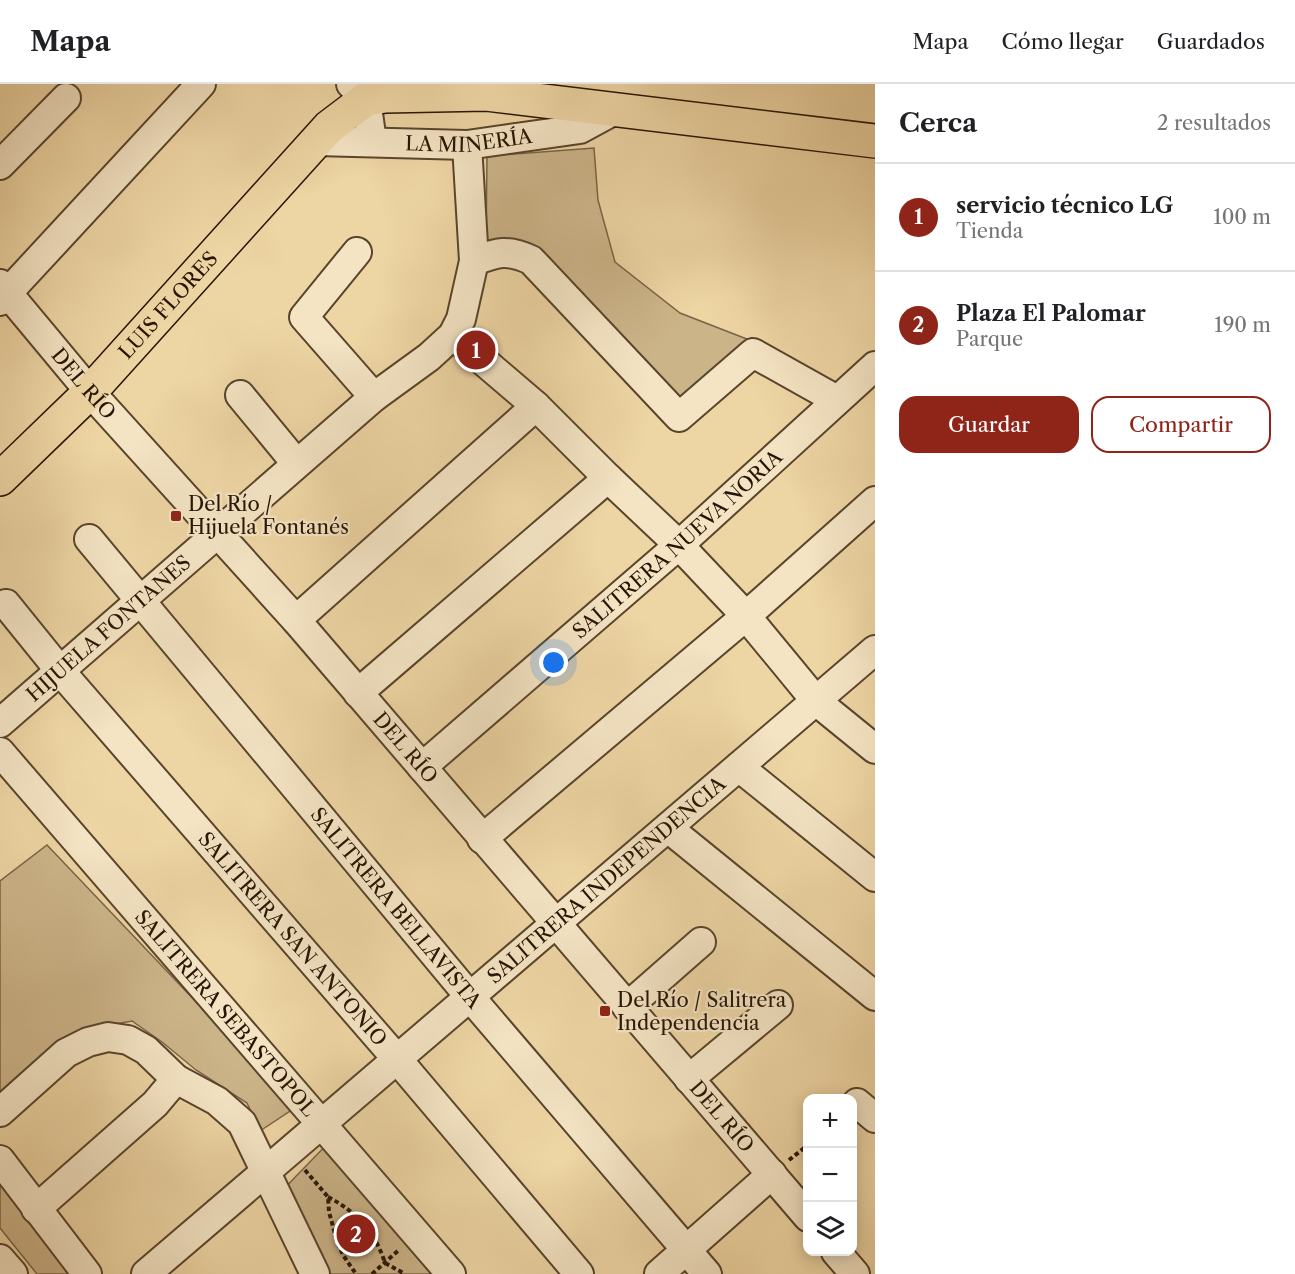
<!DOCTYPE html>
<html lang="es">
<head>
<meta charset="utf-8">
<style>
	body { margin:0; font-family:"Libre Caslon Text",serif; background:#f2f2f2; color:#202124 }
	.controls { position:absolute; right:18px; bottom:18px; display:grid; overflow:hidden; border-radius:12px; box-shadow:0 3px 15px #0003 }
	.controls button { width:54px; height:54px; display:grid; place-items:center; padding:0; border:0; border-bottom:2px solid #e0e0e0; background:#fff; color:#202124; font:30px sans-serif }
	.you { position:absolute; left:554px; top:579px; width:21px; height:21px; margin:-15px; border:4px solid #fff; border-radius:50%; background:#1a73e8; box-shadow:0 0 0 9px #1a73e833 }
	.badge { display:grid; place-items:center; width:39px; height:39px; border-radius:50%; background:#8f2418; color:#fff; font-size:20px; font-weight:700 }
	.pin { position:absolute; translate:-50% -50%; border:3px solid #fff; box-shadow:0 2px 6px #0006 }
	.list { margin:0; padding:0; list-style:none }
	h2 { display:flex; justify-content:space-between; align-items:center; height:78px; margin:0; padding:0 24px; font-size:26px }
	h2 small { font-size:20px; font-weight:400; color:#757577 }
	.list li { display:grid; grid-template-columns:39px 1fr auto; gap:18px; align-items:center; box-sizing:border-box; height:108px; padding:0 24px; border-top:2px solid #e0e0e0 }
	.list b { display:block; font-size:22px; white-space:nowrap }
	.list p { margin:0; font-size:20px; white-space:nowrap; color:#757577 }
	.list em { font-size:20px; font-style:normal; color:#757577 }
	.actions { display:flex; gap:12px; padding:18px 24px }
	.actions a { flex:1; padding:14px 0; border:2px solid #8f2418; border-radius:18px; text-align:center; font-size:21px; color:#8f2418 }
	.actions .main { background:#8f2418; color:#fff }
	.icon { flex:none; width:33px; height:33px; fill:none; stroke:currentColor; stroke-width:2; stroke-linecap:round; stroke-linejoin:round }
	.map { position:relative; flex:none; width:875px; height:1190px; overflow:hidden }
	header { display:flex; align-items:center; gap:36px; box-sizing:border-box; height:84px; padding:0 30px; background:#fff; border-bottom:2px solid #e0e0e0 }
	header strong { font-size:28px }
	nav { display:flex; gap:33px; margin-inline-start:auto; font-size:21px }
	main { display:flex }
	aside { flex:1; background:#fff }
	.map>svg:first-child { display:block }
</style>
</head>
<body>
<header>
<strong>Mapa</strong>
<nav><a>Mapa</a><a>Cómo llegar</a><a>Guardados</a></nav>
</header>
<main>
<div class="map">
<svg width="875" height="1190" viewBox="0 0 875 1190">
	<rect width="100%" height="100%" fill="#eed5a4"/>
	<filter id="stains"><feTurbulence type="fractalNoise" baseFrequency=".00333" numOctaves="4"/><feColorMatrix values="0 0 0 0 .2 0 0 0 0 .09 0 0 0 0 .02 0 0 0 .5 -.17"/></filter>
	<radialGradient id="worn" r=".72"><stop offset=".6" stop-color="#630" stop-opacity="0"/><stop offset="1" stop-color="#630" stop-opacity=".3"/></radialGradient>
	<!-- green -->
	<path fill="#ccb489" stroke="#7a6446" stroke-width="1.5" d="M 594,64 L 598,116 L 615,178 L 680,229 L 752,257 L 680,313 L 548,172 L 523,158 L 486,163 L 487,72 Z
		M 47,761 L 296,1023 L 260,1047 L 247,1019 L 196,986 L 162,958 L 132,937 L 77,947 L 0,1010 L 0,797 Z
		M 333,1054 L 448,1190 L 320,1190 L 278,1111 Z
		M 0,1095 L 70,1190 L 37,1190 L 0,1144 Z"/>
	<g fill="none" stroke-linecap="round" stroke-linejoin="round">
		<!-- minor casing -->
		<g stroke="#59452c" stroke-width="32">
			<g id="minor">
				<path d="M 351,0 L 366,15 L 372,58"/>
				<path id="s1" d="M 316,57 L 467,61 L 580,45 L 615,26"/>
				<path d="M 0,81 L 66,14"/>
				<path d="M 357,168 L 304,233 L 374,313"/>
				<path d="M 474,177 C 498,168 507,165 531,176 L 679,333 L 753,269 L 837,316"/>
				<path id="s2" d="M 0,200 L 90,308 L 296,536 L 808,1133"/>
				<path d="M 0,217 L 201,0"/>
				<path d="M 453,251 L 536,322 L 608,394 L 679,461 L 746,532 L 816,617 L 875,665"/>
				<path d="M 240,311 L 296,379"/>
				<path id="s3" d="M 89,455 L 470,913 L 707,1190"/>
				<path id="s4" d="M 6,520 L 61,588 L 397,975 L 579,1190"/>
				<path d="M 296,536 L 536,322"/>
				<path d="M 358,609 L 608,394"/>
				<path id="s5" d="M 0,639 L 374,313 L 429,273 L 453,251 L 461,235 L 474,177 L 467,61"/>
				<path id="s6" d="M 0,668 L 451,1190"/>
				<path id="s7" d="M 422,683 L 679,461 L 875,282"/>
				<path d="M 739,683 L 875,793"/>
				<path d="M 668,744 L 875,912"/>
				<path d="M 482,755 L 746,532 L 875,417"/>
				<path d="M 627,923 L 701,858"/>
				<path d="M 689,995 L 778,921"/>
				<path d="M 857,1019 L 875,1034"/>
				<path d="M 0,1028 L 66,969 L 88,958 L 108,953 L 128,956 L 146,966 L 176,995 L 217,1017 L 242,1039 L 315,1190"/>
				<path d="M 0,1076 L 87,1190"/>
				<path d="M 36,1125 L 155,1020 L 176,995"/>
				<path d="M 836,1168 L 855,1190"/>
				<path d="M 0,1175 L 13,1190"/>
				<path id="s8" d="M 146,1190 L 875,566"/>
				<path d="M 659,1190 L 772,1090"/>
			</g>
		</g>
		<!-- major casing -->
		<g stroke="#271504" stroke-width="36">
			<g id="major">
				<path id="s9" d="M 0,395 L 90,308 L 329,43 L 366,15 L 385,12 L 486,10 L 875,57"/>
			</g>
		</g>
		<!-- path -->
		<path stroke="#271504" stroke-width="4" stroke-dasharray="4.5 3" stroke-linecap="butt" d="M 789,1076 L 808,1061
			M 305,1086 L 328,1113 L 329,1128 L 337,1157 L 343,1171 L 356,1190
			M 328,1113 C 357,1128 375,1148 385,1179 L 405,1190
			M 372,1190 L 400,1165"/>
		<!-- minor -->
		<use href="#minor" stroke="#f4e4c4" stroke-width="28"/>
		<!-- major -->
		<use href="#major" stroke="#eed5a4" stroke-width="33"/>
	</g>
	<!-- markers -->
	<g fill="#8f2418" stroke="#f4e4c4" stroke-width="2">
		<rect x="170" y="426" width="12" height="12" rx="3"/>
		<rect x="599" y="921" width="12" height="12" rx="3"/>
	</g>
	<g text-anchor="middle" stroke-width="4.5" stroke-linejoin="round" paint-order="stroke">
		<!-- street labels -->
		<g font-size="20" fill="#271504" stroke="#f4e4c4">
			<text dy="7" stroke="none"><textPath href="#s1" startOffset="153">LA MINERÍA</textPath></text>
			<text dy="7" stroke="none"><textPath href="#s9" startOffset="242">LUIS FLORES</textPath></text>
			<text dy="7" stroke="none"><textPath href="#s2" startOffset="130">DEL RÍO</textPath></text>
			<text dy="7" stroke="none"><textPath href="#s7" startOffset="339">SALITRERA NUEVA NORIA</textPath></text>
			<text dy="7" stroke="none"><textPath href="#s5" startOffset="144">HIJUELA FONTANES</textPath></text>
			<text dy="7" stroke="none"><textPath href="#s2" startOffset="616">DEL RÍO</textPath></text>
			<text dy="7" stroke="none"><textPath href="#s8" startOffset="606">SALITRERA INDEPENDENCIA</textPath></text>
			<text dy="7" stroke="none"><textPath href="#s3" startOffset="480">SALITRERA BELLAVISTA</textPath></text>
			<text dy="7" stroke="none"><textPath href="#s4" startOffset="441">SALITRERA SAN ANTONIO</textPath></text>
			<text dy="7" stroke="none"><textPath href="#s6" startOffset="345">SALITRERA SEBASTOPOL</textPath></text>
			<text dy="7" stroke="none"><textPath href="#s2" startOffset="1102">DEL RÍO</textPath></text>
		</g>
		<!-- poi labels -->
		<g font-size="20" fill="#271504" stroke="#f4e4c4" text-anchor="start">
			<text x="188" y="427">Del Río /<tspan x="188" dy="23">Hijuela Fontanés</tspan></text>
			<text x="617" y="923">Del Río / Salitrera<tspan x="617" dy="23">Independencia</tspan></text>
		</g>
	</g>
	<rect width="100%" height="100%" filter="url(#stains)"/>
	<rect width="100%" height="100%" fill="url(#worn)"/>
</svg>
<div class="controls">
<button>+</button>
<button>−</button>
<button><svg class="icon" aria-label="layers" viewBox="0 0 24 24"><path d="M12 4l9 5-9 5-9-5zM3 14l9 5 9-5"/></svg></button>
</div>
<div class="you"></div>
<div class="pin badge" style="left:476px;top:266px">1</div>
<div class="pin badge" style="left:356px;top:1150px">2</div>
</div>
<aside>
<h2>Cerca<small>2 resultados</small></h2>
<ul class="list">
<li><span class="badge">1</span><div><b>servicio técnico LG</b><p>Tienda</p></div><em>100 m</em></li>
<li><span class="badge">2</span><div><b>Plaza El Palomar</b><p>Parque</p></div><em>190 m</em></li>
</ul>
<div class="actions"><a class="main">Guardar</a><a>Compartir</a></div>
</aside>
</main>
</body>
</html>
